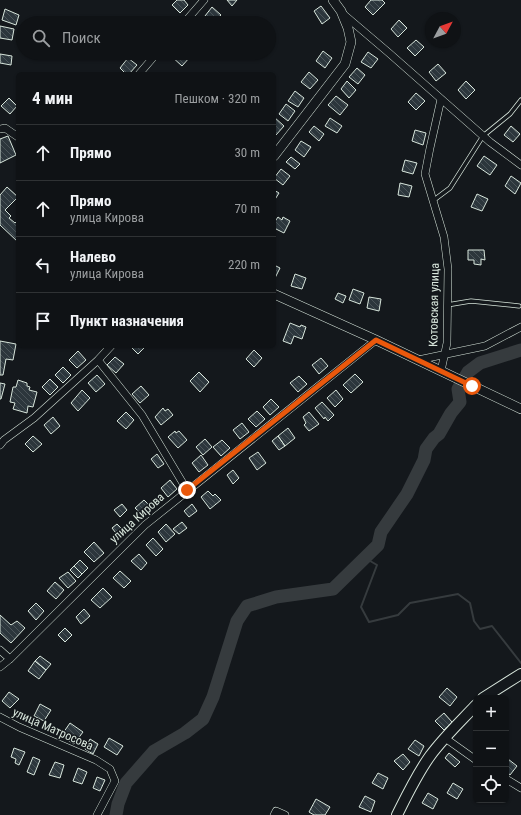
<!DOCTYPE html>
<html lang="ru">
<head>
<meta charset="utf-8">
<style>
	body { margin:0; font-family:"Roboto Condensed",sans-serif; background:#1d2022; color:#f1f3f6 }
	.controls { position:absolute; right:12px; bottom:12px; display:grid; overflow:hidden; border-radius:6px; box-shadow:0 1px 3px #0004 }
	.controls button { width:36px; height:36px; display:grid; place-items:center; padding:0; border:0; border-bottom:1px solid #2f3234; background:#0f1215; color:#f1f3f6; font:20px sans-serif }
	.compass { position:absolute; left:425px; top:12px; width:36px; height:36px; border-radius:50%; background:#0f1215; box-shadow:0 1px 3px #0004; rotate:49deg }
	.stop { position:absolute; width:12px; height:12px; margin:-9px; border:3px solid #ea580c; border-radius:50%; background:#fff }
	.stop.end { background:#ea580c; border-color:#fff; box-shadow:0 1px 4px #0008 }
	.list { margin:0; padding:0; list-style:none }
	h2 { display:flex; justify-content:space-between; align-items:center; height:52px; margin:0; padding:0 16px; font-size:17px }
	h2 small { font-size:13px; font-weight:400; color:#9b9ea0 }
	.list li { display:grid; grid-template-columns:26px 1fr auto; gap:12px; align-items:center; box-sizing:border-box; height:56px; padding:0 16px; border-top:1px solid #2f3234 }
	.list b { display:block; font-size:15px; white-space:nowrap }
	.list p { margin:0; font-size:13px; white-space:nowrap; color:#9b9ea0 }
	.list em { font-size:13px; font-style:normal; color:#9b9ea0 }
	.icon { flex:none; width:22px; height:22px; fill:none; stroke:currentColor; stroke-width:2; stroke-linecap:round; stroke-linejoin:round }
	.map { position:relative; flex:none; width:521px; height:815px; overflow:hidden }
	.search { position:absolute; background:#0f1215; box-shadow:0 1px 3px #0004; left:16px; top:16px; width:260px; height:44px; display:flex; align-items:center; gap:10px; box-sizing:border-box; padding:0 14px; border-radius:22px; color:#9b9ea0; font-size:15px }
	.panel { position:absolute; background:#0f1215; box-shadow:0 1px 3px #0004; left:16px; top:72px; width:260px; height:276px; border-radius:6px }
	.map>svg:first-child { display:block }
</style>
</head>
<body>
<div class="map">
<svg width="521" height="815" viewBox="0 0 521 815">
	<defs>
		<pattern id="building-back-hatch" width="6" height="6" patternUnits="userSpaceOnUse"><rect width="6" height="6" fill="#2c363c"/><path d="M-1 5l2 2M0 0l6 6M5-1l2 2" fill="none" stroke="#4a5358"/></pattern>
	</defs>
	<rect width="100%" height="100%" fill="#14181c"/>
	<g fill="none" stroke-linecap="round" stroke-linejoin="round">
		<!-- stream -->
		<path stroke="#363b3e" stroke-width="2" d="M 365,558 L 377,565 L 361,607 L 369,622 L 398,615 L 410,603 L 458,594 L 470,603 L 474,621 L 480,629 L 492,626 L 521,663"/>
		<!-- river -->
		<path stroke="#363b3e" stroke-width="13" d="M 116,815 L 118,804 L 126,783 L 154,751 L 185,733 L 203,719 L 213,697 L 237,621 L 247,606 L 276,597 L 333,589 L 378,545 L 381,532 L 407,494 L 424,460 L 426,449 L 434,438 L 439,434 L 451,413 L 460,402 L 458,389 L 468,372 L 480,363 L 521,350"/>
	</g>
	<!-- building -->
	<path fill="url(#building-back-hatch)" stroke="#d8e6dc" d="M 177,0 L 184,0 L 188,5 L 180,13 L 172,5 Z
		M 227,0 L 237,0 L 232,6 Z
		M 371,0 L 382,0 L 385,3 L 373,15 L 365,7 Z
		M 321,6 L 330,18 L 322,24 L 314,11 Z
		M 212,7 L 221,15 L 213,23 L 205,16 Z
		M 5,9 L 19,15 L 16,25 L 2,20 Z
		M 399,20 L 407,28 L 398,37 L 391,29 Z
		M 0,26 L 14,29 L 12,40 L 0,38 Z
		M 416,40 L 424,47 L 415,56 L 407,48 Z
		M 323,51 L 332,58 L 325,68 L 316,61 Z
		M 368,52 L 378,59 L 371,68 L 361,62 Z
		M 171,53 L 186,53 L 190,57 L 182,66 L 170,55 Z
		M 0,54 L 12,56 L 11,65 L 0,63 Z
		M 128,58 L 137,65 L 129,74 L 126,74 L 120,68 Z
		M 438,64 L 446,73 L 436,81 L 429,72 Z
		M 357,68 L 365,75 L 358,84 L 349,77 Z
		M 309,72 L 318,80 L 310,89 L 301,82 Z
		M 347,81 L 356,90 L 349,98 L 341,89 Z
		M 466,81 L 475,90 L 466,99 L 458,90 Z
		M 295,91 L 304,98 L 298,107 L 288,101 Z
		M 416,93 L 425,101 L 416,110 L 408,102 Z
		M 336,96 L 348,105 L 340,115 L 328,105 Z
		M 9,98 L 17,106 L 10,114 L 1,106 Z
		M 286,104 L 295,111 L 288,121 L 279,114 Z
		M 274,117 L 284,126 L 276,135 L 274,133 Z
		M 330,118 L 342,126 L 337,133 L 325,126 Z
		M 314,126 L 324,134 L 319,141 L 309,132 Z
		M 511,126 L 520,134 L 513,142 L 504,135 Z
		M 415,130 L 426,133 L 423,145 L 412,141 Z
		M 8,136 L 16,155 L 0,163 L 0,139 Z
		M 301,141 L 311,147 L 304,157 L 295,150 Z
		M 484,156 L 497,165 L 490,175 L 477,166 Z
		M 291,157 L 300,164 L 295,169 L 286,162 Z
		M 405,160 L 417,163 L 413,174 L 402,171 Z
		M 281,169 L 290,176 L 283,185 L 274,178 Z
		M 511,176 L 521,183 L 515,194 L 505,186 Z
		M 400,183 L 412,186 L 409,197 L 398,195 Z
		M 7,187 L 18,197 L 5,210 L 11,216 L 9,218 L 15,223 L 18,220 L 18,242 L 0,225 L 0,195 Z
		M 274,190 L 279,193 L 274,201 Z
		M 477,194 L 488,199 L 482,211 L 471,207 Z
		M 278,217 L 282,220 L 283,217 L 290,221 L 284,233 L 274,228 L 274,223 Z
		M 468,250 L 484,250 L 485,260 L 481,259 L 481,265 L 474,264 L 474,260 L 468,260 Z
		M 274,265 L 280,268 L 275,278 L 274,278 Z
		M 295,274 L 306,278 L 302,289 L 291,286 Z
		M 353,289 L 364,293 L 360,304 L 349,300 Z
		M 338,293 L 346,296 L 343,303 L 335,299 Z
		M 369,297 L 381,299 L 379,311 L 367,308 Z
		M 290,323 L 300,327 L 301,325 L 306,327 L 302,339 L 294,336 L 291,344 L 283,341 Z
		M 0,341 L 16,344 L 13,360 L 6,359 L 3,375 L 0,375 Z
		M 130,346 L 146,346 L 138,354 Z
		M 254,350 L 262,358 L 254,367 L 246,359 Z
		M 78,351 L 86,360 L 77,368 L 69,360 Z
		M 115,357 L 124,364 L 116,373 L 107,365 Z
		M 321,358 L 328,366 L 319,374 L 312,365 Z
		M 63,367 L 71,375 L 63,383 L 55,375 Z
		M 199,372 L 209,382 L 200,392 L 190,381 Z
		M 355,374 L 363,382 L 351,393 L 343,385 Z
		M 97,375 L 105,384 L 96,392 L 88,383 Z
		M 299,376 L 307,384 L 298,392 L 290,383 Z
		M 50,379 L 58,387 L 50,395 L 42,387 Z
		M 18,380 L 27,383 L 27,386 L 30,387 L 29,390 L 37,392 L 33,407 L 28,406 L 27,413 L 13,409 L 15,403 L 10,402 L 13,387 L 16,387 Z
		M 0,383 L 5,384 L 1,399 L 0,399 Z
		M 141,386 L 149,395 L 140,403 L 132,394 Z
		M 82,390 L 90,398 L 78,411 L 71,403 Z
		M 336,390 L 343,399 L 335,407 L 327,398 Z
		M 271,399 L 279,407 L 270,415 L 263,407 Z
		M 322,402 L 334,415 L 328,421 L 325,417 L 324,419 L 315,408 Z
		M 163,408 L 165,411 L 168,409 L 173,415 L 161,425 L 155,417 Z
		M 257,411 L 265,419 L 256,427 L 248,419 Z
		M 126,412 L 134,420 L 126,429 L 117,421 Z
		M 309,412 L 319,424 L 309,431 L 304,425 L 306,423 L 303,417 Z
		M 53,417 L 60,426 L 51,434 L 44,425 Z
		M 242,423 L 249,432 L 240,439 L 233,430 Z
		M 288,428 L 295,438 L 285,446 L 278,436 Z
		M 175,431 L 176,433 L 179,431 L 187,440 L 178,448 L 168,437 Z
		M 33,436 L 42,444 L 33,452 L 25,444 Z
		M 278,436 L 285,446 L 279,450 L 272,441 Z
		M 205,439 L 212,447 L 203,455 L 196,447 Z
		M 222,440 L 230,448 L 221,456 L 213,447 Z
		M 258,452 L 266,463 L 257,470 L 249,458 Z
		M 157,454 L 164,464 L 158,468 L 151,459 Z
		M 201,455 L 208,465 L 199,472 L 192,463 Z
		M 233,470 L 239,478 L 233,484 L 227,475 Z
		M 170,480 L 177,489 L 168,497 L 161,488 Z
		M 208,491 L 213,496 L 215,494 L 221,500 L 210,509 L 201,497 Z
		M 144,500 L 152,508 L 143,516 L 135,508 Z
		M 122,504 L 127,510 L 120,517 L 114,510 Z
		M 192,504 L 197,511 L 189,517 L 184,511 Z
		M 182,522 L 187,528 L 179,534 L 173,529 Z
		M 117,524 L 125,532 L 119,537 L 112,528 Z
		M 166,524 L 175,534 L 166,542 L 158,532 Z
		M 153,538 L 163,549 L 156,556 L 146,545 Z
		M 94,542 L 104,553 L 94,562 L 84,552 Z
		M 139,554 L 147,563 L 141,570 L 131,561 Z
		M 80,560 L 88,568 L 82,574 L 74,566 Z
		M 74,566 L 82,574 L 78,578 L 70,570 Z
		M 120,571 L 131,581 L 124,588 L 113,578 Z
		M 68,572 L 76,581 L 68,588 L 59,578 Z
		M 55,582 L 64,590 L 56,599 L 47,591 Z
		M 103,588 L 112,597 L 100,608 L 91,600 Z
		M 36,603 L 44,611 L 36,620 L 28,611 Z
		M 84,609 L 90,616 L 81,624 L 76,617 Z
		M 0,615 L 11,625 L 17,621 L 25,628 L 11,643 L 0,633 Z
		M 65,628 L 72,635 L 65,642 L 58,635 Z
		M 40,656 L 51,664 L 46,670 L 35,661 Z
		M 35,661 L 46,670 L 39,679 L 28,671 Z
		M 447,688 L 457,697 L 450,706 L 439,697 Z
		M 9,692 L 19,699 L 10,708 L 2,701 Z
		M 40,704 L 51,710 L 44,721 L 34,716 Z
		M 444,713 L 452,722 L 444,730 L 435,721 Z
		M 70,723 L 83,732 L 74,744 L 61,736 Z
		M 109,738 L 123,746 L 117,755 L 104,747 Z
		M 90,739 L 98,744 L 93,754 L 85,749 Z
		M 415,740 L 424,746 L 419,756 L 408,749 Z
		M 14,748 L 25,752 L 19,765 L 15,763 L 16,759 L 11,757 Z
		M 449,753 L 460,762 L 455,767 L 445,758 Z
		M 403,754 L 410,762 L 403,770 L 394,761 Z
		M 33,757 L 40,760 L 34,775 L 27,772 Z
		M 508,759 L 517,766 L 510,775 L 506,772 L 506,762 Z
		M 55,762 L 64,765 L 60,778 L 49,775 Z
		M 78,768 L 87,772 L 82,784 L 73,781 Z
		M 378,773 L 388,778 L 383,789 L 372,783 Z
		M 97,777 L 105,780 L 100,791 L 93,788 Z
		M 453,783 L 463,789 L 457,799 L 447,793 Z
		M 428,793 L 438,799 L 433,809 L 422,803 Z
		M 365,796 L 375,801 L 371,812 L 359,807 Z
		M 316,799 L 330,807 L 325,815 L 314,815 L 309,812 Z"/>
	<g fill="none" stroke-linecap="round" stroke-linejoin="round">
		<!-- lane casing -->
		<g stroke="#d8e6dc" stroke-width="5">
			<path id="lane" d="M 434,200 L 450,188 L 483,136 L 510,114 L 521,100
				M 447,305 L 471,301 L 519,306"/>
		</g>
		<!-- street casing -->
		<g stroke="#d8e6dc" stroke-width="8">
			<path id="street" d="M 342,13 L 389,53 L 490,142 L 521,165
				M 184,23 L 204,0
				M 139,74 L 157,53
				M 441,99 L 430,148 L 425,174 L 444,237 L 448,269 L 447,343 L 441,371
				M 0,129 L 5,128 L 18,137
				M 98,360 L 142,415 L 187,490
				M 418,360 L 485,346 L 521,327
				M 0,445 L 4,440 L 34,418 L 98,360 L 111,346
				M 0,650 L 10,659
				M 0,667 L 10,659 L 145,525 L 376,340
				M 0,717 L 19,727 L 96,760 L 110,769 L 115,781 L 97,815
				M 445,738 L 476,760
				M 506,779 L 521,788
				M 274,815 L 276,811 L 285,815"/>
		</g>
		<!-- secondary casing -->
		<g stroke="#d8e6dc" stroke-width="10">
			<path id="secondary" d="M 274,156 L 345,64 L 351,42 L 348,28 L 341,11 L 333,0
				M 274,294 L 376,340 L 521,409"/>
		</g>
		<!-- primary casing -->
		<g stroke="#d8e6dc" stroke-width="12">
			<path id="primary" d="M 483,698 L 521,674
				M 397,815 C 407,795 417,774 430,756 C 444,737 460,722 476,705"/>
		</g>
		<!-- lane -->
		<use href="#lane" stroke="#14181c" stroke-width="3.5"/>
		<!-- street -->
		<use href="#street" stroke="#14181c" stroke-width="7"/>
		<!-- secondary -->
		<use href="#secondary" stroke="#14181c" stroke-width="9"/>
		<!-- primary -->
		<use href="#primary" stroke="#14181c" stroke-width="10"/>
	</g>
	<g fill="none" stroke-linecap="round" stroke-linejoin="round">
		<!-- route -->
		<path stroke="#ea580c" stroke-width="5" d="M 187,490 L 376,340 L 472,386"/>
	</g>
	<g text-anchor="middle" stroke-width="3" stroke-linejoin="round" paint-order="stroke">
		<!-- street labels -->
		<g font-size="12" fill="#d8e6dc" stroke="#14181c">
			<text transform="translate(434 305) rotate(-89)" y="4">Котовская улица</text>
			<text transform="translate(137 518) rotate(-42)" y="4">улица Кирова</text>
			<text transform="translate(53 729) rotate(24)" y="4">улица Матросова</text>
		</g>
	</g>
</svg>
<div class="controls">
<button>+</button>
<button>−</button>
<button><svg class="icon" aria-label="locate" viewBox="0 0 24 24"><circle cx="12" cy="12" r="6"/><path d="M12 2v4M12 18v4M2 12h4M18 12h4"/></svg></button>
</div>
<svg class="compass" viewBox="-18 -18 36 36"><path d="M0-13l5 13h-10z" fill="#e53935"/><path d="M0 13l5-13h-10z" fill="#9b9ea0"/></svg>
<div class="stop" style="left:472px;top:386px"></div>
<div class="stop end" style="left:187px;top:490px"></div>
<div class="search"><svg class="icon" aria-label="search" viewBox="0 0 24 24"><circle cx="10" cy="10" r="6"/><path d="M15 15l6 6"/></svg>Поиск</div>
<section class="panel">
<h2>4 мин<small>Пешком · 320 m</small></h2>
<ul class="list">
<li><svg class="icon" aria-label="ahead" viewBox="0 0 24 24"><path d="M12 20V5M6 11l6-6 6 6"/></svg><div><b>Прямо</b></div><em>30 m</em></li>
<li><svg class="icon" aria-label="ahead" viewBox="0 0 24 24"><path d="M12 20V5M6 11l6-6 6 6"/></svg><div><b>Прямо</b><p>улица Кирова</p></div><em>70 m</em></li>
<li><svg class="icon" aria-label="left" viewBox="0 0 24 24"><path d="M17 20v-9H6M10 6l-5 5 5 5"/></svg><div><b>Налево</b><p>улица Кирова</p></div><em>220 m</em></li>
<li><svg class="icon" aria-label="arrive" viewBox="0 0 24 24"><path d="M6 21V4h12l-3 4 3 4H6"/></svg><div><b>Пункт назначения</b></div></li>
</ul>
</section>
</div>
</body>
</html>
